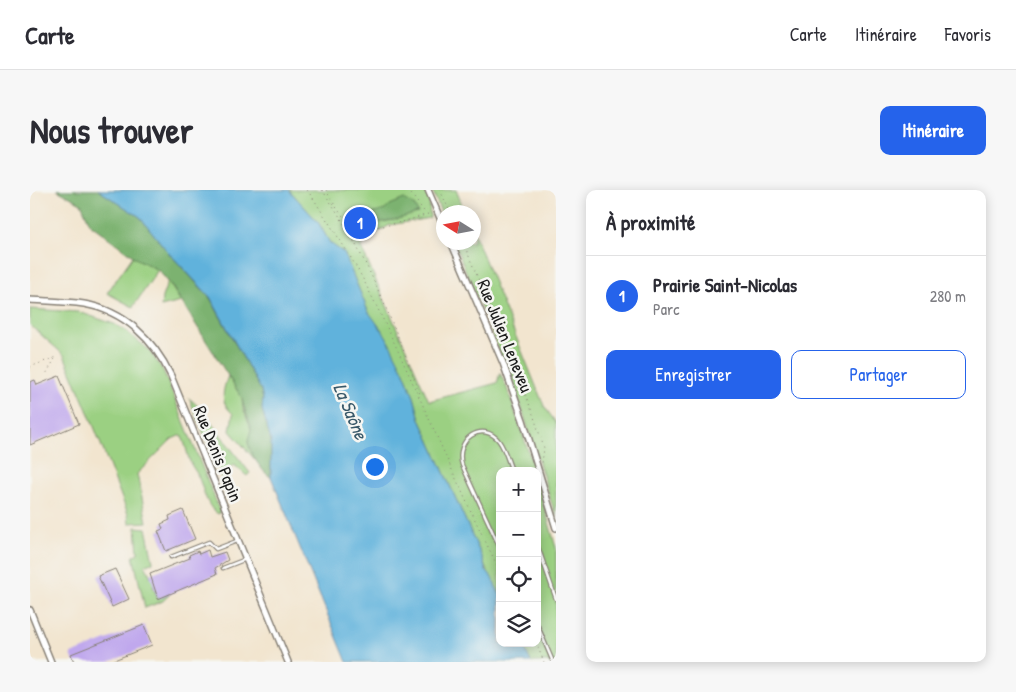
<!DOCTYPE html>
<html lang="fr">
<head>
<meta charset="utf-8">
<style>
	body { margin:0; font-family:"Patrick Hand",sans-serif; background:#f7f7f7; color:#2b2b33 }
	.controls { position:absolute; right:15px; bottom:15px; display:grid; overflow:hidden; border-radius:10px; box-shadow:0 2px 12px #0003 }
	.controls button { width:45px; height:45px; display:grid; place-items:center; padding:0; border:0; border-bottom:1px solid #e1e1e2; background:#fff; color:#2b2b33; font:25px sans-serif }
	.compass { position:absolute; left:406px; top:15px; width:45px; height:45px; border-radius:50%; background:#fff; box-shadow:0 2px 12px #0003; rotate:281deg }
	.you { position:absolute; left:344px; top:276px; width:18px; height:18px; margin:-12px; border:4px solid #fff; border-radius:50%; background:#1a73e8; box-shadow:0 0 0 8px #1a73e833 }
	.badge { display:grid; place-items:center; width:32px; height:32px; border-radius:50%; background:#2563eb; color:#fff; font-size:16px; font-weight:700 }
	.pin { position:absolute; translate:-50% -50%; border:2px solid #fff; box-shadow:0 1px 5px #0006 }
	.list { margin:0; padding:0; list-style:none }
	h2 { display:flex; justify-content:space-between; align-items:center; height:65px; margin:0; padding:0 20px; font-size:21px }
	h2 small { font-size:16px; font-weight:400; color:#7c7c81 }
	.list li { display:grid; grid-template-columns:32px 1fr auto; gap:15px; align-items:center; box-sizing:border-box; height:80px; padding:0 20px; border-top:1px solid #e1e1e2 }
	.list b { display:block; font-size:19px; white-space:nowrap }
	.list p { margin:0; font-size:16px; white-space:nowrap; color:#7c7c81 }
	.list em { font-size:16px; font-style:normal; color:#7c7c81 }
	.actions { display:flex; gap:10px; padding:15px 20px }
	.actions a { flex:1; padding:11px 0; border:1px solid #2563eb; border-radius:10px; text-align:center; font-size:18px; color:#2563eb }
	.actions .main { background:#2563eb; color:#fff }
	.icon { flex:none; width:28px; height:28px; fill:none; stroke:currentColor; stroke-width:2; stroke-linecap:round; stroke-linejoin:round }
	.map { position:relative; flex:none; width:526px; height:472px; overflow:hidden; border-radius:10px }
	header { display:flex; align-items:center; gap:30px; box-sizing:border-box; height:70px; padding:0 25px; background:#fff; border-bottom:1px solid #e1e1e2 }
	header strong { font-size:24px }
	nav { display:flex; gap:28px; margin-inline-start:auto; font-size:18px }
	.intro { display:flex; align-items:center; justify-content:space-between; box-sizing:border-box; height:120px; padding:0 30px }
	h1 { margin:0; font-size:35px }
	.button { padding:12px 22px; border-radius:10px; background:#2563eb; color:#fff; font-size:18px; font-weight:700 }
	main { display:flex; gap:30px; padding:0 30px }
	aside { flex:1; background:#fff; border-radius:10px; box-shadow:0 2px 12px #0003 }
	.map>svg:first-child { display:block }
</style>
</head>
<body>
<header>
<strong>Carte</strong>
<nav><a>Carte</a><a>Itinéraire</a><a>Favoris</a></nav>
</header>
<div class="intro"><h1>Nous trouver</h1><a class="button">Itinéraire</a></div>
<main>
<div class="map">
<svg width="526" height="472" viewBox="0 0 526 472">
	<rect width="100%" height="100%" fill="#f6f6f2"/>
	<filter id="ink" filterUnits="userSpaceOnUse"><feTurbulence type="fractalNoise" baseFrequency=".02" numOctaves="2"/><feDisplacementMap in="SourceGraphic" scale="10" xChannelSelector="R" yChannelSelector="G"/><feConvolveMatrix kernelMatrix="1 2 1 2 8 2 1 2 1" color-interpolation-filters="sRGB"/></filter>
	<filter id="wash" filterUnits="userSpaceOnUse"><feTurbulence type="fractalNoise" baseFrequency=".0096" numOctaves="4" result="noise"/><feDisplacementMap in="SourceGraphic" scale="20" xChannelSelector="R" yChannelSelector="G"/><feGaussianBlur stdDeviation="1.12" result="paint"/><feColorMatrix in="noise" values="0 0 0 0 0 0 0 0 0 0 0 0 0 0 0 0 0 1.4 0 .05"/><feComposite in="paint" operator="in"/></filter>
	<g filter="url(#wash)">
		<rect width="100%" height="100%" fill="#f2e5cf"/>
		<!-- green -->
		<path fill="#9bd082" stroke="#5c764f" d="M 259,0 L 396,0 L 399,9 L 400,28 L 360,35 L 334,50 L 331,57 L 399,211 L 467,193 L 470,183 L 477,198 L 505,281 L 470,281 L 470,405 C 464,392 456,381 452,367 L 390,229 L 384,207 L 373,180 L 338,121 L 314,64 L 300,53 L 288,32 Z
			M 402,0 L 426,0 L 435,22 L 413,22 L 413,27 Z
			M 444,43 L 514,216 L 526,233 L 526,327 L 486,201 L 424,53 L 443,52 Z
			M 103,66 L 128,80 L 103,117 L 77,103 Z
			M 138,91 L 151,112 L 131,117 L 132,107 Z
			M 0,119 L 49,122 L 84,134 L 96,141 L 118,159 L 133,180 L 190,321 L 189,324 C 177,320 173,297 168,286 C 166,281 162,277 160,272 C 157,264 156,254 151,245 L 142,249 L 107,284 L 117,332 L 99,333 L 98,324 L 63,234 L 34,165 L 0,135 Z
			M 198,186 L 212,208 L 213,218 L 221,239 L 218,252 L 227,272 L 200,241 L 203,224 C 190,212 192,202 198,186 Z
			M 159,208 L 169,217 L 220,283 L 217,286 L 204,275 L 198,279 L 198,287 L 204,310 L 202,312 Z
			M 507,290 L 526,358 L 526,472 L 501,472 L 492,453 L 507,453 Z
			M 106,337 L 116,338 L 123,372 L 115,375 L 125,395 L 123,396 L 128,409 L 140,404 L 133,411 L 115,418 L 103,366 L 108,363 Z"/>
		<!-- forest -->
		<path fill="#7cb270" stroke="#4c6746" d="M 27,0 L 68,0 L 110,27 L 138,62 L 180,108 L 231,200 L 233,209 L 232,219 L 241,251 L 241,287 C 232,283 218,260 218,251 C 218,247 221,243 221,239 C 220,231 213,218 212,208 L 141,95 L 128,80 L 107,69 L 60,34 L 51,13 Z
			M 374,9 L 385,16 L 388,23 C 367,29 344,38 324,29 L 355,20 L 360,15 Z"/>
		<!-- water -->
		<path fill="#61b2dc" stroke="#3e677c" d="M 68,0 L 259,0 L 288,32 L 300,53 L 314,63 L 338,121 L 356,146 L 373,180 L 384,207 L 390,229 L 452,367 L 456,381 L 460,384 L 470,405 L 470,453 L 492,453 L 501,472 L 317,472 L 241,287 L 241,251 L 232,219 L 233,209 L 231,200 L 180,107 L 138,62 L 110,27 Z"/>
		<g id="blocks">
			<!-- building -->
			<path fill="#c0a8ed" d="M 29,186 L 49,234 L 0,255 L 0,192 L 5,190 L 7,195 Z
				M 153,320 L 165,349 L 136,361 L 128,341 L 133,339 L 131,334 L 140,330 L 139,326 Z
				M 178,360 L 180,367 L 195,362 L 198,370 L 185,378 L 187,384 L 128,409 L 120,384 L 160,368 L 159,365 L 168,361 L 169,364 Z
				M 85,379 L 99,409 L 82,417 L 68,386 Z
				M 114,435 L 122,455 L 79,472 L 44,472 L 41,464 Z"/>
		</g>
	</g>
	<g filter="url(#ink)">
		<use href="#blocks" fill-opacity="0" stroke="#878076" stroke-width="1"/>
		<g fill="none" stroke-linecap="round" stroke-linejoin="round">
			<!-- service casing -->
			<g stroke="#878076" stroke-width="5">
				<path id="service" d="M 507,354 L 526,409
					M 470,358 L 432,275 C 424,249 453,230 469,251 C 475,259 478,271 482,281
					M 141,367 L 179,352 L 186,359 L 207,351
					M 193,378 L 216,369
					M 507,434 L 523,472"/>
			</g>
			<!-- minor casing -->
			<g stroke="#878076" stroke-width="8">
				<path id="minor" d="M 398,0 L 413,35
					M 421,52 L 473,173 L 493,230 L 526,338
					M 0,110 C 18,111 37,111 54,114 C 95,121 124,150 141,186 L 258,472
					M 0,420 L 21,472"/>
			</g>
			<!-- path -->
			<path stroke="#878076" stroke-width="1" stroke-dasharray="1 4" stroke-linecap="butt" d="M 277,0 L 285,11 C 303,40 323,68 338,99 C 385,192 423,288 470,381
				M 292,0 C 334,58 365,137 390,204
				M 296,0 C 302,11 311,27 322,34 C 338,44 383,29 401,23
				M 378,0 L 396,24
				M 410,0 L 420,22
				M 433,52 L 480,165 L 503,224 L 514,258 L 512,273
				M 0,177 L 26,167 L 15,186
				M 506,453 L 514,472"/>
			<!-- service -->
			<use href="#service" stroke="#fff" stroke-width="2.5"/>
			<!-- minor -->
			<use href="#minor" stroke="#fff" stroke-width="5"/>
		</g>
	</g>
	<g text-anchor="middle" stroke-width="5" stroke-linejoin="round" paint-order="stroke">
		<!-- street labels -->
		<g font-size="18" fill="#1c1c1c" stroke="#f6f6f2">
			<text transform="translate(475 146) rotate(68)" y="6">Rue Julien Leneveu</text>
			<text transform="translate(188 264) rotate(68)" y="6">Rue Denis Papin</text>
		</g>
		<!-- water labels -->
		<g font-size="19" font-style="italic" fill="#385869" stroke="#f6f6f2">
			<text transform="translate(321 221) rotate(67)" y="7">La Saône</text>
		</g>
	</g>
</svg>
<div class="controls">
<button>+</button>
<button>−</button>
<button><svg class="icon" aria-label="locate" viewBox="0 0 24 24"><circle cx="12" cy="12" r="6"/><path d="M12 2v4M12 18v4M2 12h4M18 12h4"/></svg></button>
<button><svg class="icon" aria-label="layers" viewBox="0 0 24 24"><path d="M12 4l9 5-9 5-9-5zM3 14l9 5 9-5"/></svg></button>
</div>
<svg class="compass" viewBox="-18 -18 36 36"><path d="M0-13l5 13h-10z" fill="#e53935"/><path d="M0 13l5-13h-10z" fill="#7c7c81"/></svg>
<div class="you"></div>
<div class="pin badge" style="left:330px;top:33px">1</div>
</div>
<aside>
<h2>À proximité<small></small></h2>
<ul class="list">
<li><span class="badge">1</span><div><b>Prairie Saint-Nicolas</b><p>Parc</p></div><em>280 m</em></li>
</ul>
<div class="actions"><a class="main">Enregistrer</a><a>Partager</a></div>
</aside>
</main>
</body>
</html>
